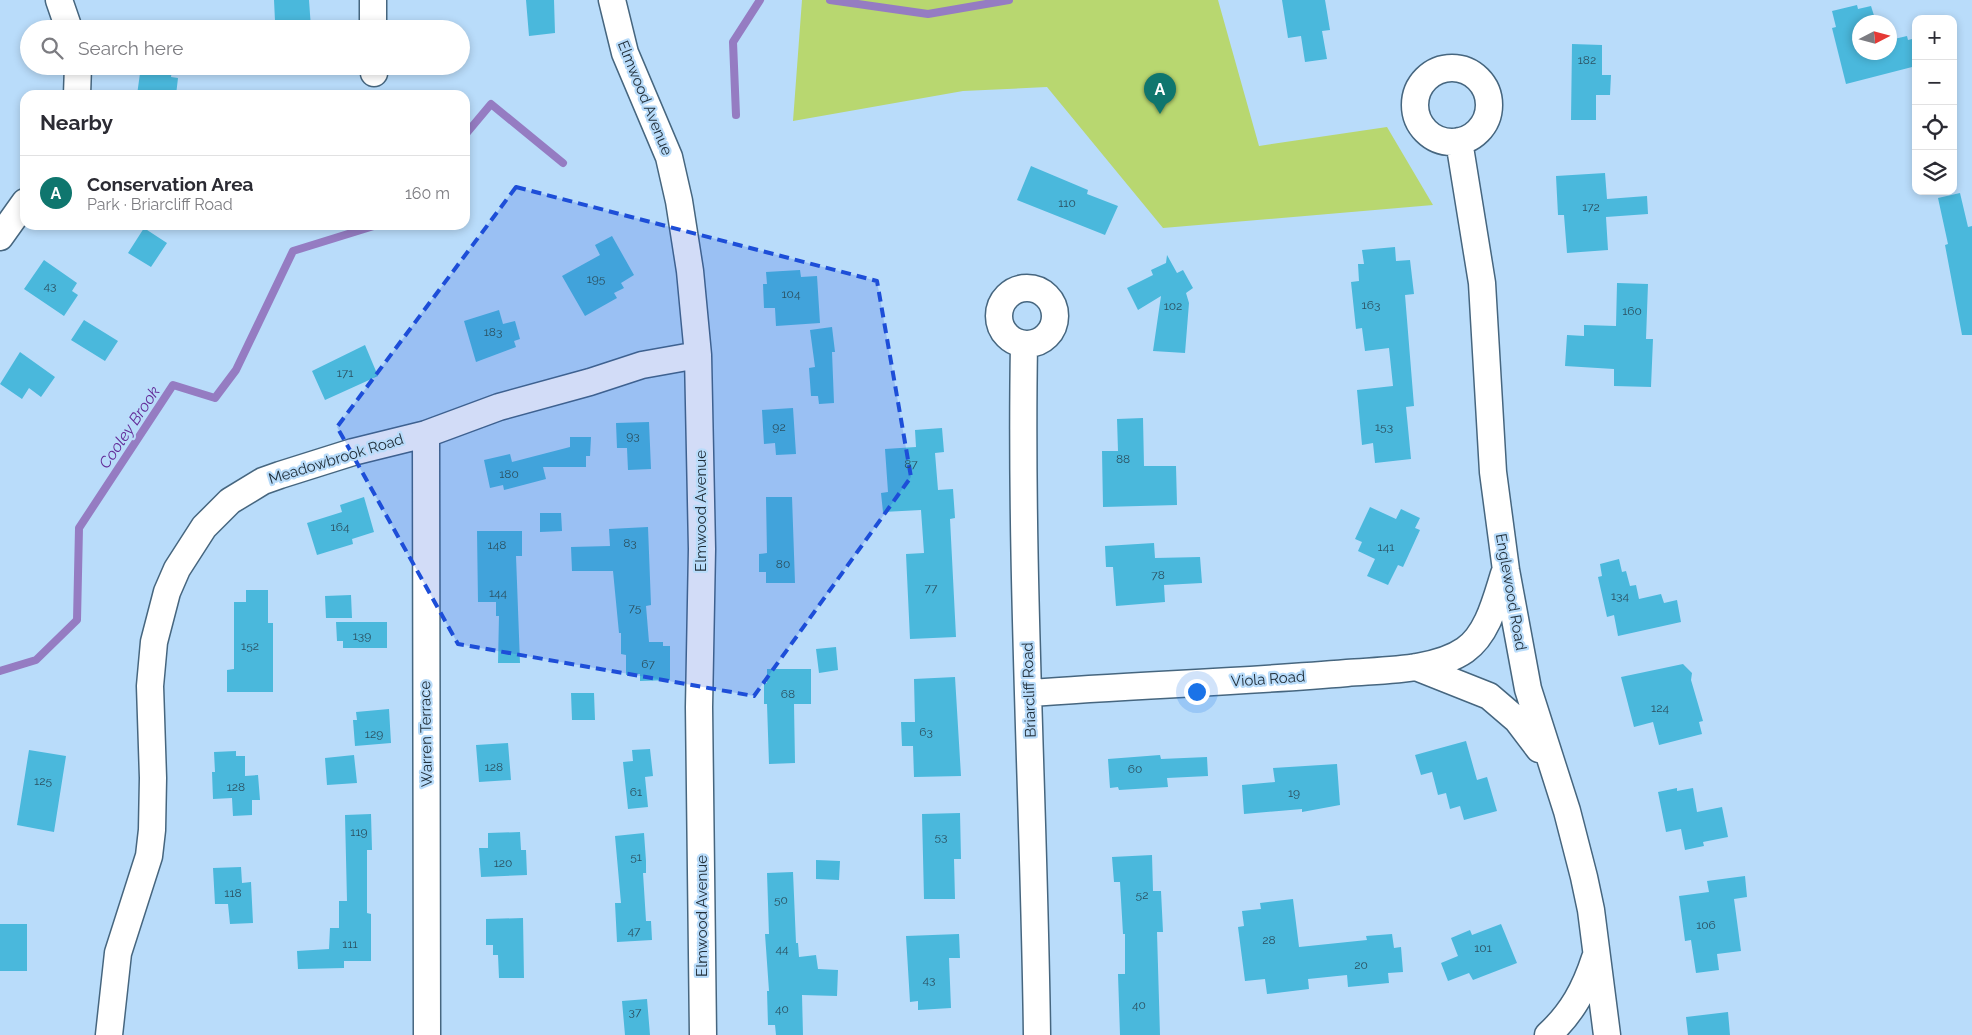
<!DOCTYPE html>
<html lang="en">
<head>
<meta charset="utf-8">
<style>
	body { margin:0; font-family:Raleway,sans-serif; background:#f2f2f3; color:#2b2b33 }
	.controls { position:absolute; right:15px; top:15px; display:grid; overflow:hidden; border-radius:10px; box-shadow:0 2px 8px #0003 }
	.controls button { width:45px; height:45px; display:grid; place-items:center; padding:0; border:0; border-bottom:1px solid #e1e1e2; background:#fff; color:#2b2b33; font:25px sans-serif }
	.compass { position:absolute; left:1852px; top:15px; width:45px; height:45px; border-radius:50%; background:#fff; box-shadow:0 2px 8px #0003; rotate:84deg }
	.you { position:absolute; left:1196px; top:691px; width:18px; height:18px; margin:-12px; border:4px solid #fff; border-radius:50%; background:#1a73e8; box-shadow:0 0 0 8px #1a73e833 }
	.badge { display:grid; place-items:center; width:32px; height:32px; border-radius:50%; background:#0f766e; color:#fff; font-size:16px; font-weight:700 }
	.pin { position:absolute; translate:-50% -41px; filter:drop-shadow(0 1px 2px #0008) }
	.pin::after { content:''; position:absolute; top:26px; width:18px; height:15px; background:inherit; clip-path:polygon(0 0,100% 0,50% 100%) }
	.list { margin:0; padding:0; list-style:none }
	h2 { display:flex; justify-content:space-between; align-items:center; height:65px; margin:0; padding:0 20px; font-size:21px }
	h2 small { font-size:16px; font-weight:400; color:#7c7c81 }
	.list li { display:grid; grid-template-columns:32px 1fr auto; gap:15px; align-items:center; box-sizing:border-box; height:75px; padding:0 20px; border-top:1px solid #e1e1e2 }
	.list b { display:block; font-size:19px; white-space:nowrap }
	.list p { margin:0; font-size:16px; white-space:nowrap; color:#7c7c81 }
	.list em { font-size:16px; font-style:normal; color:#7c7c81 }
	.icon { flex:none; width:28px; height:28px; fill:none; stroke:currentColor; stroke-width:2; stroke-linecap:round; stroke-linejoin:round }
	.map { position:relative; flex:none; width:1972px; height:1035px; overflow:hidden }
	.search { position:absolute; background:#fff; box-shadow:0 2px 8px #0003; left:20px; top:20px; width:450px; height:55px; display:flex; align-items:center; gap:12px; box-sizing:border-box; padding:0 18px; border-radius:28px; color:#7c7c81; font-size:19px }
	.panel { position:absolute; background:#fff; box-shadow:0 2px 8px #0003; left:20px; top:90px; width:450px; height:140px; border-radius:15px }
	.map>svg:first-child { display:block }
</style>
</head>
<body>
<div class="map">
<svg width="1972" height="1035" viewBox="0 0 1972 1035">
	<rect width="100%" height="100%" fill="#b9dcfa"/>
	<!-- green -->
	<path fill="#b8d770" d="M 802,0 L 1218,0 L 1259,146 L 1387,127 L 1433,205 L 1163,228 L 1047,87 L 963,91 L 793,121 Z"/>
	<g fill="none" stroke-linecap="round" stroke-linejoin="round">
		<!-- stream -->
		<path stroke="#957cc2" stroke-width="8" d="M 830,0 L 928,14 L 1009,0
			M 736,115 L 733,42 L 760,0
			M 465,135 L 491,104 L 563,163
			M 0,671 L 36,660 L 77,620 L 79,528 L 173,385 L 215,398 L 236,370 L 293,251 L 377,225"/>
	</g>
	<!-- building -->
	<path fill="#4ab8dc" d="M 274,0 L 309,0 L 311,28 L 290,29 L 289,20 L 275,21 Z
		M 526,0 L 554,0 L 555,33 L 529,36 Z
		M 1282,0 L 1325,0 L 1330,30 L 1322,31 L 1327,59 L 1305,62 L 1301,36 L 1288,38 Z
		M 1857,5 L 1858,9 L 1871,6 L 1876,22 L 1860,22 L 1860,52 L 1890,52 L 1890,40 L 1907,36 L 1908,40 L 1916,38 L 1916,66 L 1846,84 L 1832,28 L 1836,27 L 1832,11 Z
		M 1572,44 L 1602,45 L 1602,75 L 1611,75 L 1610,95 L 1596,95 L 1596,120 L 1571,120 Z
		M 141,66 L 172,70 L 171,77 L 178,78 L 176,95 L 137,95 Z
		M 1031,166 L 1088,190 L 1087,194 L 1118,206 L 1105,235 L 1017,200 Z
		M 1605,173 L 1607,199 L 1647,196 L 1648,214 L 1606,217 L 1608,250 L 1567,253 L 1564,215 L 1558,215 L 1556,176 Z
		M 1960,193 L 1968,227 L 1972,226 L 1972,335 L 1962,335 L 1945,245 L 1948,244 L 1938,198 Z
		M 144,228 L 167,243 L 151,267 L 128,253 Z
		M 612,236 L 634,275 L 621,283 L 624,288 L 614,293 L 617,298 L 585,316 L 562,276 L 600,255 L 595,245 Z
		M 1395,247 L 1396,261 L 1410,260 L 1414,294 L 1405,295 L 1414,406 L 1406,407 L 1411,459 L 1375,463 L 1373,443 L 1362,445 L 1357,390 L 1393,386 L 1389,348 L 1365,351 L 1362,328 L 1356,329 L 1351,282 L 1359,281 L 1358,264 L 1364,264 L 1362,250 Z
		M 1167,255 L 1177,273 L 1183,270 L 1193,288 L 1186,293 L 1189,303 L 1185,353 L 1153,351 L 1161,296 L 1138,310 L 1127,288 L 1153,275 L 1151,270 L 1166,263 Z
		M 44,260 L 77,283 L 72,291 L 78,295 L 64,316 L 24,289 Z
		M 800,270 L 801,277 L 817,276 L 820,323 L 776,326 L 775,308 L 764,308 L 763,284 L 767,284 L 766,272 Z
		M 1617,283 L 1648,284 L 1646,339 L 1653,339 L 1651,387 L 1614,386 L 1614,369 L 1565,366 L 1567,335 L 1584,336 L 1584,325 L 1616,326 Z
		M 499,310 L 503,324 L 515,321 L 520,339 L 514,341 L 516,347 L 476,362 L 464,321 Z
		M 84,320 L 118,341 L 105,361 L 71,340 Z
		M 832,327 L 835,352 L 832,352 L 834,403 L 819,404 L 818,396 L 811,396 L 809,368 L 815,367 L 810,330 Z
		M 365,345 L 378,376 L 325,400 L 312,371 Z
		M 20,352 L 55,377 L 41,397 L 29,388 L 22,399 L 0,384 Z
		M 793,408 L 796,454 L 776,455 L 775,443 L 764,444 L 762,410 Z
		M 1143,418 L 1144,466 L 1176,466 L 1177,505 L 1103,507 L 1102,451 L 1118,451 L 1117,419 Z
		M 649,422 L 651,469 L 628,470 L 627,448 L 617,448 L 616,423 Z
		M 942,428 L 944,452 L 935,453 L 938,490 L 953,489 L 955,518 L 950,519 L 956,637 L 910,639 L 906,554 L 924,553 L 921,510 L 883,512 L 881,493 L 888,492 L 885,449 L 916,447 L 915,430 Z
		M 570,437 L 591,437 L 590,456 L 586,456 L 586,467 L 543,467 L 546,479 L 504,490 L 503,485 L 490,488 L 484,460 L 510,454 L 512,462 L 570,447 Z
		M 364,497 L 374,532 L 352,539 L 353,544 L 317,555 L 307,523 L 342,512 L 340,505 Z
		M 766,497 L 792,497 L 795,583 L 766,583 L 766,572 L 759,572 L 759,554 L 767,553 Z
		M 1370,507 L 1396,519 L 1401,509 L 1420,518 L 1415,528 L 1420,530 L 1403,567 L 1398,565 L 1388,585 L 1367,576 L 1375,559 L 1358,551 L 1362,542 L 1355,539 Z
		M 540,513 L 561,513 L 562,531 L 540,532 Z
		M 648,527 L 651,605 L 646,606 L 649,642 L 663,642 L 663,646 L 670,646 L 670,680 L 640,681 L 640,674 L 626,675 L 626,655 L 621,654 L 621,633 L 619,633 L 613,571 L 572,571 L 571,547 L 610,546 L 609,529 Z
		M 477,531 L 522,531 L 522,556 L 516,556 L 520,663 L 498,663 L 499,616 L 496,616 L 496,602 L 478,602 Z
		M 1154,543 L 1155,558 L 1200,557 L 1202,583 L 1164,585 L 1165,602 L 1116,606 L 1113,567 L 1106,567 L 1105,546 Z
		M 1619,559 L 1622,572 L 1626,571 L 1630,586 L 1636,585 L 1639,599 L 1661,594 L 1664,603 L 1677,600 L 1681,622 L 1618,636 L 1614,615 L 1607,617 L 1598,577 L 1602,576 L 1600,564 Z
		M 246,590 L 268,590 L 268,623 L 273,623 L 273,692 L 227,692 L 227,670 L 234,669 L 234,602 L 246,602 Z
		M 351,595 L 352,618 L 326,618 L 325,596 Z
		M 336,622 L 387,622 L 387,648 L 343,648 L 343,641 L 337,641 Z
		M 836,647 L 838,670 L 819,673 L 816,649 Z
		M 1683,664 L 1692,673 L 1691,680 L 1703,721 L 1699,722 L 1702,734 L 1659,745 L 1653,722 L 1634,727 L 1621,677 Z
		M 767,669 L 811,669 L 811,704 L 794,704 L 795,763 L 769,764 L 767,704 L 764,704 L 764,683 L 767,683 Z
		M 955,677 L 961,776 L 914,777 L 913,746 L 902,746 L 901,722 L 915,722 L 914,679 Z
		M 571,693 L 594,693 L 595,720 L 572,720 Z
		M 389,709 L 391,743 L 355,746 L 353,720 L 357,720 L 356,712 Z
		M 1466,741 L 1477,780 L 1487,777 L 1497,811 L 1464,820 L 1460,806 L 1450,809 L 1446,793 L 1438,795 L 1432,772 L 1421,775 L 1415,755 Z
		M 508,743 L 511,780 L 479,782 L 476,745 Z
		M 650,749 L 653,776 L 645,777 L 648,807 L 628,809 L 623,762 L 633,761 L 632,750 Z
		M 29,750 L 66,756 L 54,832 L 17,825 Z
		M 236,751 L 236,756 L 245,756 L 245,776 L 258,775 L 260,800 L 252,800 L 252,815 L 233,816 L 232,798 L 213,799 L 212,772 L 215,772 L 214,752 Z
		M 354,755 L 357,783 L 327,785 L 325,758 Z
		M 1160,755 L 1161,759 L 1207,757 L 1208,776 L 1167,778 L 1168,787 L 1119,790 L 1118,787 L 1110,788 L 1108,759 Z
		M 1337,764 L 1340,805 L 1302,812 L 1302,809 L 1244,814 L 1242,785 L 1275,782 L 1273,768 Z
		M 1677,788 L 1677,791 L 1693,788 L 1697,812 L 1722,807 L 1728,837 L 1703,842 L 1704,846 L 1685,850 L 1681,829 L 1666,832 L 1658,792 Z
		M 960,813 L 961,859 L 954,859 L 955,899 L 924,899 L 922,814 Z
		M 371,814 L 372,850 L 367,850 L 367,913 L 371,914 L 371,961 L 344,961 L 344,968 L 298,969 L 297,951 L 329,949 L 330,928 L 339,928 L 339,901 L 347,901 L 345,815 Z
		M 520,832 L 521,850 L 526,850 L 527,875 L 481,877 L 479,848 L 488,848 L 488,833 Z
		M 644,833 L 646,861 L 646,873 L 643,873 L 646,921 L 651,921 L 652,940 L 617,942 L 615,903 L 621,903 L 615,836 Z
		M 1152,855 L 1153,891 L 1161,891 L 1163,932 L 1157,932 L 1160,1035 L 1120,1035 L 1118,974 L 1125,974 L 1125,934 L 1123,934 L 1120,882 L 1114,882 L 1112,857 Z
		M 816,860 L 840,861 L 839,880 L 816,879 Z
		M 241,867 L 242,883 L 251,882 L 253,923 L 230,924 L 228,904 L 215,904 L 213,868 Z
		M 793,872 L 796,943 L 798,943 L 799,957 L 816,955 L 818,969 L 838,970 L 837,996 L 802,995 L 803,1035 L 776,1035 L 775,1025 L 768,1025 L 767,991 L 769,991 L 765,934 L 769,934 L 767,873 Z
		M 1745,876 L 1747,897 L 1734,899 L 1741,951 L 1717,954 L 1719,970 L 1696,973 L 1691,940 L 1685,941 L 1679,896 L 1709,892 L 1707,881 Z
		M 1293,899 L 1299,947 L 1367,940 L 1366,936 L 1392,934 L 1394,948 L 1401,947 L 1403,972 L 1388,973 L 1389,983 L 1348,987 L 1347,975 L 1308,979 L 1309,989 L 1267,994 L 1265,979 L 1245,981 L 1238,927 L 1244,926 L 1242,911 L 1261,909 L 1260,903 Z
		M 523,918 L 524,978 L 499,978 L 498,955 L 493,955 L 493,945 L 486,945 L 486,919 Z
		M 0,924 L 27,924 L 27,971 L 0,971 Z
		M 1501,924 L 1517,963 L 1473,980 L 1469,973 L 1448,981 L 1441,963 L 1458,956 L 1451,938 L 1470,930 L 1472,935 Z
		M 959,934 L 960,958 L 949,958 L 951,1008 L 918,1010 L 918,1001 L 910,1002 L 906,936 Z
		M 647,999 L 650,1035 L 625,1035 L 622,1001 Z
		M 1728,1012 L 1730,1035 L 1688,1035 L 1686,1017 Z"/>
	<g fill="none" stroke-linecap="round" stroke-linejoin="round">
		<!-- minor casing -->
		<g stroke="#46667f" stroke-width="29">
			<path id="minor" d="M 59,0 L 69,29
				M 373,0 L 373,29
				M 612,0 L 625,53 L 669,157 L 679,201 L 690,271 L 698,355 L 702,549 L 699,707 L 703,1035
				M 374,66 L 374,73
				M1415 105a37 37 0 1 1 74 0a37 37 0 1 1-74 0Z
				M 77,95 L 78,66
				M 1459,141 L 1482,283 L 1493,472 L 1506,570 L 1528,689 L 1567,811 L 1584,877 L 1591,910 L 1607,1035
				M 0,237 L 25,202
				M999 316a28 28 0 1 1 56 0a28 28 0 1 1-56 0Z
				M 1024,344 C 1020,575 1034,805 1037,1035
				M 426,434 L 427,1035
				M 1416,667 L 1489,696 L 1517,720 L 1539,749
				M 1029,693 C 1135,685 1241,682 1347,673 C 1382,670 1435,671 1465,650 C 1488,634 1496,599 1504,574
				M 109,1035 L 118,953 L 149,856 L 152,830 L 153,778 L 150,686 L 154,642 L 167,592 L 177,569 L 204,527 L 230,501 L 263,481 L 280,475 L 353,452 L 426,434 L 499,407 L 590,382 L 642,365 L 698,355
				M 1548,1035 C 1572,1013 1585,989 1595,958"/>
		</g>
		<!-- minor -->
		<use href="#minor" stroke="#fff" stroke-width="26"/>
	</g>
	<!-- marked area -->
	<path fill="#1d4ed8" fill-opacity="0.2" stroke="#1d4ed8" stroke-width="4" stroke-dasharray="10 6" stroke-linejoin="round" d="M 516,187 L 877,281 L 911,477 L 754,696 L 458,644 L 337,427 Z"/>
	<g text-anchor="middle" stroke-width="4.5" stroke-linejoin="round" paint-order="stroke">
		<!-- number labels -->
		<g font-size="12" fill="#2b5162">
			<text x="1587" y="64">182</text>
			<text x="1067" y="207">110</text>
			<text x="1591" y="211">172</text>
			<text x="596" y="283">195</text>
			<text x="50" y="290">43</text>
			<text x="791" y="298">104</text>
			<text x="1371" y="309">163</text>
			<text x="1173" y="310">102</text>
			<text x="1632" y="315">160</text>
			<text x="493" y="336">183</text>
			<text x="345" y="377">171</text>
			<text x="779" y="431">92</text>
			<text x="1384" y="431">153</text>
			<text x="633" y="440">93</text>
			<text x="1123" y="463">88</text>
			<text x="911" y="468">87</text>
			<text x="509" y="478">180</text>
			<text x="340" y="531">164</text>
			<text x="630" y="547">83</text>
			<text x="497" y="549">148</text>
			<text x="1386" y="551">141</text>
			<text x="783" y="568">80</text>
			<text x="1158" y="579">78</text>
			<text x="931" y="592">77</text>
			<text x="498" y="597">144</text>
			<text x="1620" y="600">134</text>
			<text x="635" y="612">75</text>
			<text x="362" y="640">139</text>
			<text x="250" y="650">152</text>
			<text x="648" y="668">67</text>
			<text x="788" y="698">68</text>
			<text x="1660" y="712">124</text>
			<text x="926" y="736">63</text>
			<text x="374" y="738">129</text>
			<text x="494" y="771">128</text>
			<text x="1135" y="773">60</text>
			<text x="43" y="785">125</text>
			<text x="236" y="791">128</text>
			<text x="636" y="796">61</text>
			<text x="1294" y="797">19</text>
			<text x="359" y="836">119</text>
			<text x="941" y="841">53</text>
			<text x="636" y="861">51</text>
			<text x="503" y="867">120</text>
			<text x="233" y="897">118</text>
			<text x="1142" y="899">52</text>
			<text x="781" y="904">50</text>
			<text x="1706" y="929">106</text>
			<text x="634" y="935">47</text>
			<text x="1269" y="944">28</text>
			<text x="350" y="948">111</text>
			<text x="1483" y="952">101</text>
			<text x="782" y="953">44</text>
			<text x="1361" y="969">20</text>
			<text x="929" y="984">43</text>
			<text x="1139" y="1009">40</text>
			<text x="782" y="1013">40</text>
			<text x="635" y="1016">37</text>
		</g>
		<!-- street labels -->
		<g font-size="15" fill="#212f3a" stroke="#b9dcfa">
			<text transform="translate(645 98) rotate(68)" y="5">Elmwood Avenue</text>
			<text transform="translate(336 459) rotate(-17)" y="5">Meadowbrook Road</text>
			<text transform="translate(701 511) rotate(-90)" y="5">Elmwood Avenue</text>
			<text transform="translate(1511 592) rotate(80)" y="5">Englewood Road</text>
			<text transform="translate(1268 679) rotate(-4)" y="5">Viola Road</text>
			<text transform="translate(1029 690) rotate(-92)" y="5">Briarcliff Road</text>
			<text transform="translate(426 734) rotate(-91)" y="5">Warren Terrace</text>
			<text transform="translate(702 916) rotate(-90)" y="5">Elmwood Avenue</text>
		</g>
		<!-- water labels -->
		<g font-size="16" font-style="italic" fill="#632b98" stroke="#b9dcfa">
			<text transform="translate(129 427) rotate(-56)" y="6">Cooley Brook</text>
		</g>
	</g>
</svg>
<div class="controls">
<button>+</button>
<button>−</button>
<button><svg class="icon" aria-label="locate" viewBox="0 0 24 24"><circle cx="12" cy="12" r="6"/><path d="M12 2v4M12 18v4M2 12h4M18 12h4"/></svg></button>
<button><svg class="icon" aria-label="layers" viewBox="0 0 24 24"><path d="M12 4l9 5-9 5-9-5zM3 14l9 5 9-5"/></svg></button>
</div>
<svg class="compass" viewBox="-18 -18 36 36"><path d="M0-13l5 13h-10z" fill="#e53935"/><path d="M0 13l5-13h-10z" fill="#7c7c81"/></svg>
<div class="you"></div>
<div class="pin badge" style="left:1160px;top:114px">A</div>
<div class="search"><svg class="icon" aria-label="search" viewBox="0 0 24 24"><circle cx="10" cy="10" r="6"/><path d="M15 15l6 6"/></svg>Search here</div>
<section class="panel">
<h2>Nearby<small></small></h2>
<ul class="list">
<li><span class="badge">A</span><div><b>Conservation Area</b><p>Park · Briarcliff Road</p></div><em>160 m</em></li>
</ul>
</section>
</div>
</body>
</html>
